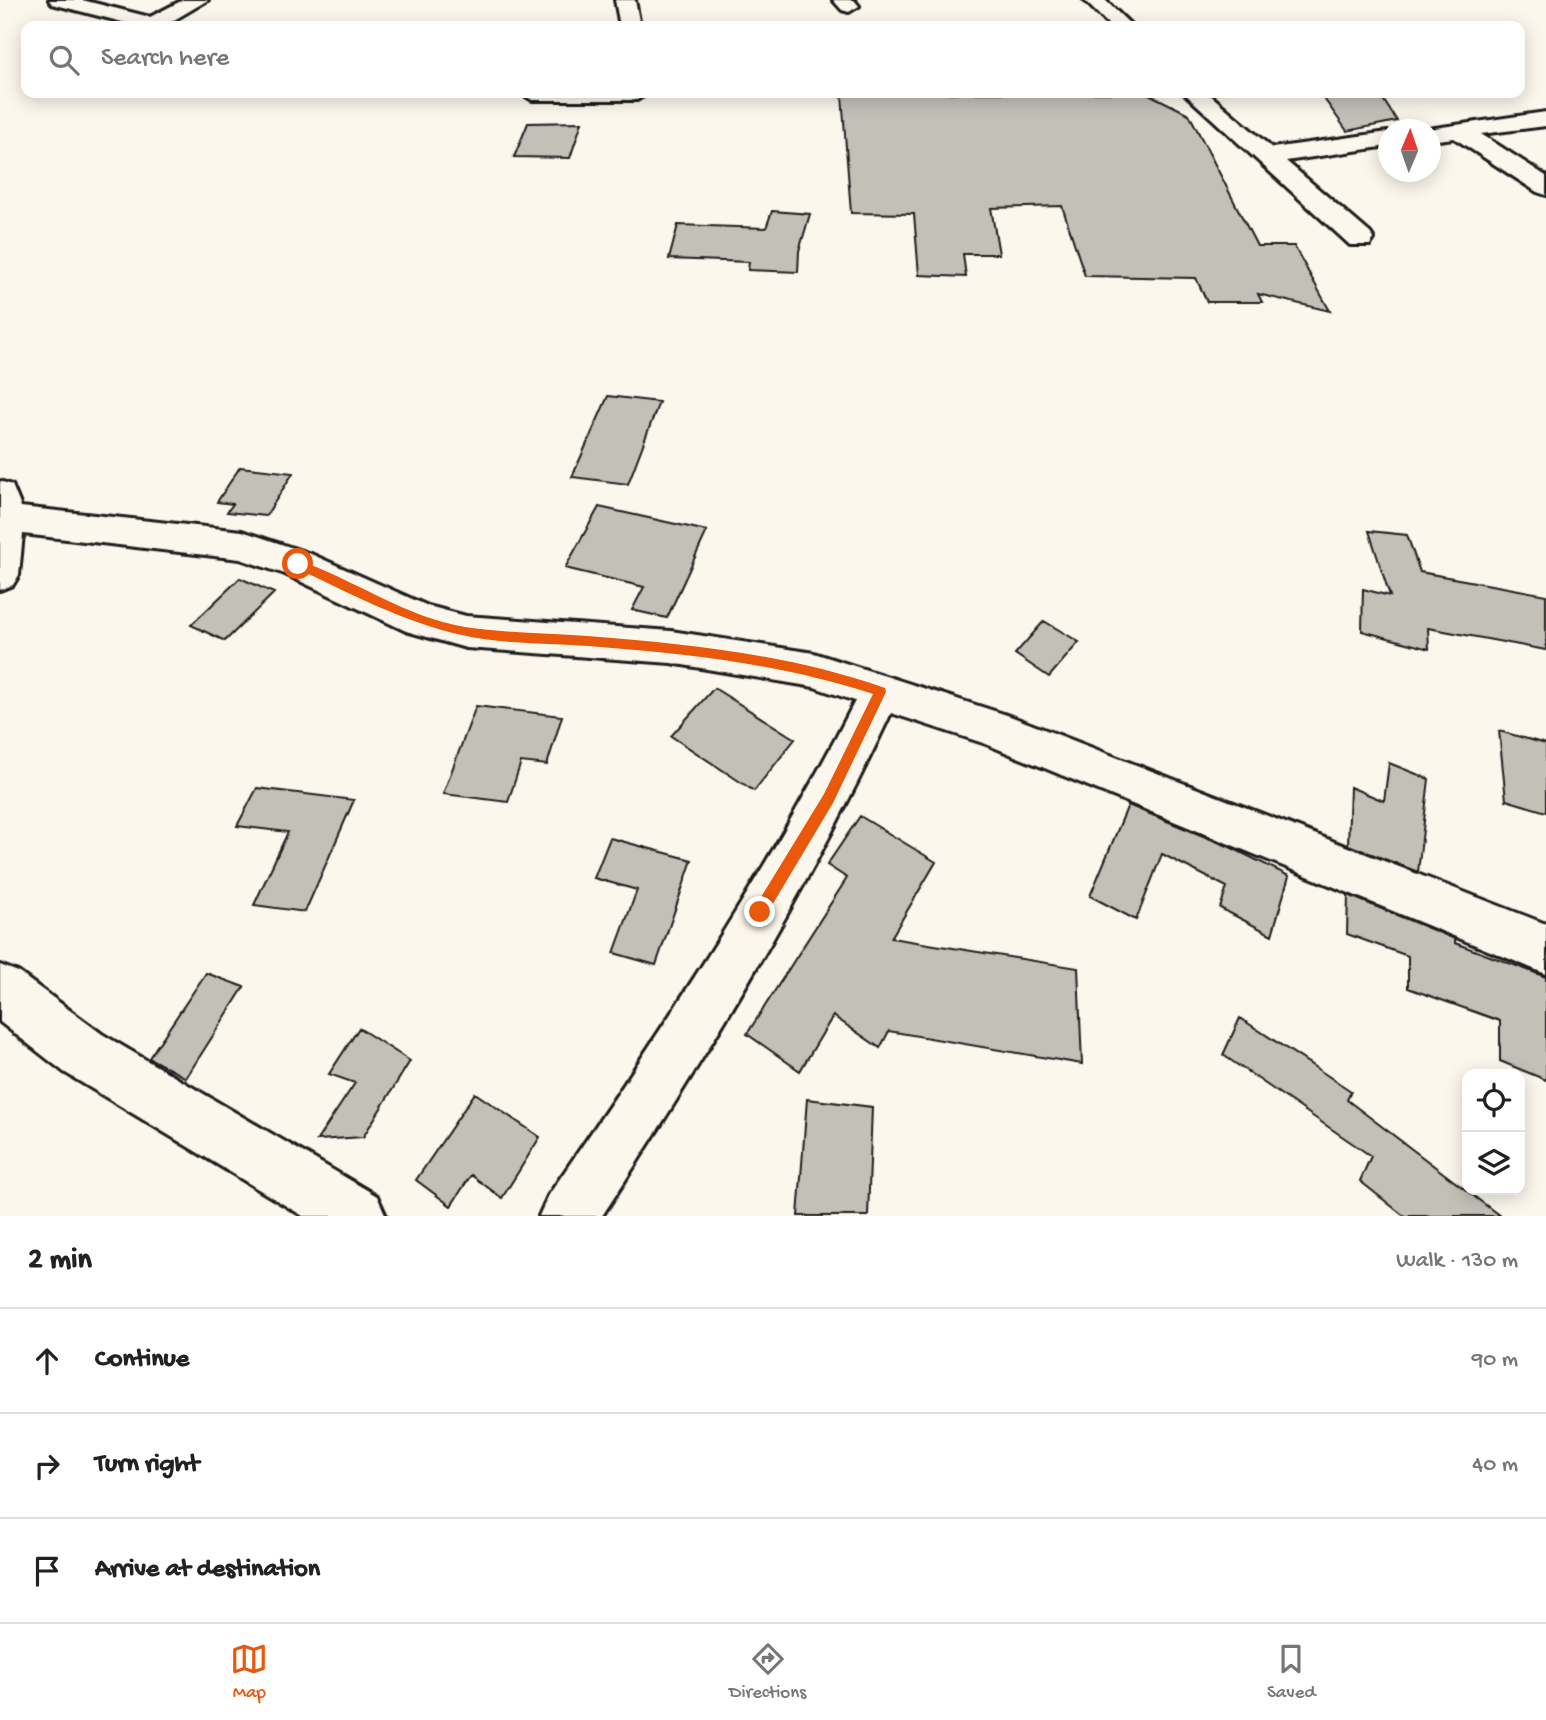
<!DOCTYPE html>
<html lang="en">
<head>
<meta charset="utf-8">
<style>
	body { margin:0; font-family:"Gochi Hand",sans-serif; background:#f6f6f6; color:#222 }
	.controls { position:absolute; right:21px; bottom:21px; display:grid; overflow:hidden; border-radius:14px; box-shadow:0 4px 18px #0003 }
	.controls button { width:63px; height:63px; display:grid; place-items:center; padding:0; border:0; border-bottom:2px solid #e0e0e0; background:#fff; color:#222; font:35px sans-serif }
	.compass { position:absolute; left:1378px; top:119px; width:63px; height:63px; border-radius:50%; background:#fff; box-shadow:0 4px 18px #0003; rotate:2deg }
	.stop { position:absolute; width:21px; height:21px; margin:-16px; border:5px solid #ea580c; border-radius:50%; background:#fff }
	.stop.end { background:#ea580c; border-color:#fff; box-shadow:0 2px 7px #0008 }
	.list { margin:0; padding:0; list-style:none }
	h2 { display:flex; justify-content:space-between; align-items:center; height:91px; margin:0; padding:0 28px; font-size:30px }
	h2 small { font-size:23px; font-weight:400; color:#767676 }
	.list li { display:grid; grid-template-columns:46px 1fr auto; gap:21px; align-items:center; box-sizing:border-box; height:105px; padding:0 28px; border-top:2px solid #e0e0e0 }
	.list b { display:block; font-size:26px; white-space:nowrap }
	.list em { font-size:23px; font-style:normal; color:#767676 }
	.icon { flex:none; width:38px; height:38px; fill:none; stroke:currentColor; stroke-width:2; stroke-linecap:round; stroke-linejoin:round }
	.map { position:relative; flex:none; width:1546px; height:1216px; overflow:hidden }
	.search { position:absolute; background:#fff; box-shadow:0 4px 18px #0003; left:21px; right:21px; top:21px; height:77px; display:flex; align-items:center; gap:18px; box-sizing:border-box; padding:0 24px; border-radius:14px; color:#767676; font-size:26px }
	.sheet { height:406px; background:#fff }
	nav { display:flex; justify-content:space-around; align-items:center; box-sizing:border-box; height:98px; border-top:2px solid #e0e0e0; background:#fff; font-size:19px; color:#767676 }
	nav a { display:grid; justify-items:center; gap:4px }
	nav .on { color:#ea580c }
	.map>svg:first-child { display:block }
</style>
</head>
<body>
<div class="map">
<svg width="1546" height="1216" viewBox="0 0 1546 1216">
	<rect width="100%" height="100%" fill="#fbf7ec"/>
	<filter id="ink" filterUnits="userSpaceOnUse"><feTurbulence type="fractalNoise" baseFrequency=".0143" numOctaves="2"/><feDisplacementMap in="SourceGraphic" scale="14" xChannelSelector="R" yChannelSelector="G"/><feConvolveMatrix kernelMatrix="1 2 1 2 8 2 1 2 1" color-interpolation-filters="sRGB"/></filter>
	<g filter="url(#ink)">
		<!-- building -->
		<path fill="#c3c0b8" stroke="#1c1c1c" stroke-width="2" d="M 874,93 L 1147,93 L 1189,114 L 1257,246 L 1294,246 L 1330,311 L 1258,294 L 1262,302 L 1207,302 L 1196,278 L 1085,276 L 1062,206 L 991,208 L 999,254 L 963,254 L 966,277 L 919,275 L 914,214 L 851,213 L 842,95 Z
			M 1320,93 L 1379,93 L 1397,121 L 1347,131 Z
			M 582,122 L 570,158 L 514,157 L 528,123 Z
			M 772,211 L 810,214 L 799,251 L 798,272 L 748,270 L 749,262 L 669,259 L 678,225 L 766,228 Z
			M 608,396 L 659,402 L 628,484 L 572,477 Z
			M 240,467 L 293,473 L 266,516 L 227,512 L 233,504 L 217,502 Z
			M 599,507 L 707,531 L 667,618 L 632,610 L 644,587 L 565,568 Z
			M 1369,531 L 1407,535 L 1420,572 L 1546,595 L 1546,650 L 1428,628 L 1429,649 L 1362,631 L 1363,589 L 1390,596 Z
			M 240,578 L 274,593 L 225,641 L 191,625 Z
			M 1044,621 L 1079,642 L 1049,677 L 1015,654 Z
			M 714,688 L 795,739 L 754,791 L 671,736 Z
			M 476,706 L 562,716 L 547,765 L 521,762 L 508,802 L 443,794 Z
			M 1499,731 L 1546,744 L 1546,812 L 1506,800 Z
			M 1389,763 L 1429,779 L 1418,872 L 1348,845 L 1350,787 L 1384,801 Z
			M 257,788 L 354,800 L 305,912 L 254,905 L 288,832 L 237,826 Z
			M 1128,805 L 1230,847 L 1289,876 L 1272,935 L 1220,908 L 1227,887 L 1162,854 L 1136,920 L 1090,896 Z
			M 860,816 L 936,862 L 891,938 L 1078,968 L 1082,1064 L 889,1031 L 880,1048 L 833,1016 L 800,1071 L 747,1034 L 847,878 L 827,865 Z
			M 610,838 L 692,860 L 656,965 L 614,953 L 637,890 L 594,878 Z
			M 1348,895 L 1455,939 L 1455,943 L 1546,977 L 1546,1080 L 1500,1061 L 1500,1021 L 1408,988 L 1408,956 L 1347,934 Z
			M 206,973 L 244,987 L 186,1078 L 149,1058 Z
			M 1240,1018 L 1351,1091 L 1347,1100 L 1500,1216 L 1404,1216 L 1360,1181 L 1371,1156 L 1223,1055 Z
			M 359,1028 L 410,1061 L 363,1137 L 317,1140 L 355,1083 L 329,1074 Z
			M 475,1093 L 540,1137 L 502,1198 L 471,1175 L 451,1206 L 416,1180 Z
			M 807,1099 L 872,1107 L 868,1216 L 798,1216 Z"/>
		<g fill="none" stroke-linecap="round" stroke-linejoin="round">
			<!-- street casing -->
			<g stroke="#1c1c1c" stroke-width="6">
				<path id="street" d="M 49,0 L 82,0 L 150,17 L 183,0 L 208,0 L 169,23 L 171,26 L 138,26 L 52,4 Z
					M 615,0 L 635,0 L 640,26 L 620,26 Z
					M 833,0 L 854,0 L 859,6 L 849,12 L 842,10 Z
					M 1084,0 L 1105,0 L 1132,26 L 1110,26 Z
					M 521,93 L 648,93 L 637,100 L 532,100 Z
					M 1184,93 L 1208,93 L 1272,148 L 1388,132 L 1388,146 L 1286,161 L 1370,233 L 1374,239 L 1370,245 L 1350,245 Z
					M 1546,112 L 1546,126 L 1481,134 L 1546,176 L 1546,195 L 1537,192 L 1454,138 L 1430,141 L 1430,130 L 1421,130 Z
					M 0,481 L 12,485 L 21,507 L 242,531 L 311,554 L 428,606 L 466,616 L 671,631 L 814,653 L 1010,716 L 1546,924 L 1546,974 L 986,744 L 891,713 C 809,888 708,1054 602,1216 L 539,1216 L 548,1196 C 658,1036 767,874 855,701 L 814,687 L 671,663 L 466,648 L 406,631 L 285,574 L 240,559 L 23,534 L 19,575 L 13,585 L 0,590 Z
					M 0,965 L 18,972 L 102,1034 L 377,1196 L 386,1216 L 303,1216 L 64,1072 L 0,1022 Z"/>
			</g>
			<!-- street -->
			<use href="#street" fill="#fbf7ec" fill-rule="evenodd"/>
		</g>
	</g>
	<!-- route -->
	<path fill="#ea580c" d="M 298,560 C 355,580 405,617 465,627 C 505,633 547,633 587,636 C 689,644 788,654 885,688 L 886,692 L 833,803 L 765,917 L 760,919 L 755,917 L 755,907 L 824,794 L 873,694 C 783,665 694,654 600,647 C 557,643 504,645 462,635 C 403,622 349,593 294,567 L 293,564 Z"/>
</svg>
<div class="controls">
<button><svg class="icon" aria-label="locate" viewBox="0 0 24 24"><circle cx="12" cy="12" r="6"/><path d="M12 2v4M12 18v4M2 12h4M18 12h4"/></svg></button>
<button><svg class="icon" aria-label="layers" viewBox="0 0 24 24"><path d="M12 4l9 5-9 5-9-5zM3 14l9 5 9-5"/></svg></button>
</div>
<svg class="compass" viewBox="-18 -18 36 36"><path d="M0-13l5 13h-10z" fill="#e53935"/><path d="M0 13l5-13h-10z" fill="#767676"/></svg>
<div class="stop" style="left:298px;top:564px"></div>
<div class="stop end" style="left:760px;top:912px"></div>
<div class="search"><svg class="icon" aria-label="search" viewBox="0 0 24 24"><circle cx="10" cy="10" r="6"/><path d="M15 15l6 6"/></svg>Search here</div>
</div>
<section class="sheet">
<h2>2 min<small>Walk · 130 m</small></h2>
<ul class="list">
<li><svg class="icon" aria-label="ahead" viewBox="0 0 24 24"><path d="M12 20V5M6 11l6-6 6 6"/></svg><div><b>Continue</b></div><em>90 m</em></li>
<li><svg class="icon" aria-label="right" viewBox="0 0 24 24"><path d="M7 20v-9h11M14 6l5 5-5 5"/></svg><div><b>Turn right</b></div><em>40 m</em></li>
<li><svg class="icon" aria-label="arrive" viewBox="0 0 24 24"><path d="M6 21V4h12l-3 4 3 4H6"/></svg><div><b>Arrive at destination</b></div></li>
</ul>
</section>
<nav>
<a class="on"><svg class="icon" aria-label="map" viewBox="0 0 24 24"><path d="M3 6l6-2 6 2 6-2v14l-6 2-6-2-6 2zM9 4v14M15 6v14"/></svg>Map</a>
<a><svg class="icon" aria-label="directions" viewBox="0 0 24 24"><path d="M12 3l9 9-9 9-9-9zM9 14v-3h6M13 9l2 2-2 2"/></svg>Directions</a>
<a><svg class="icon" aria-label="saved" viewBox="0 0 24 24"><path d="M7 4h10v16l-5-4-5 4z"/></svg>Saved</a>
</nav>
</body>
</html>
